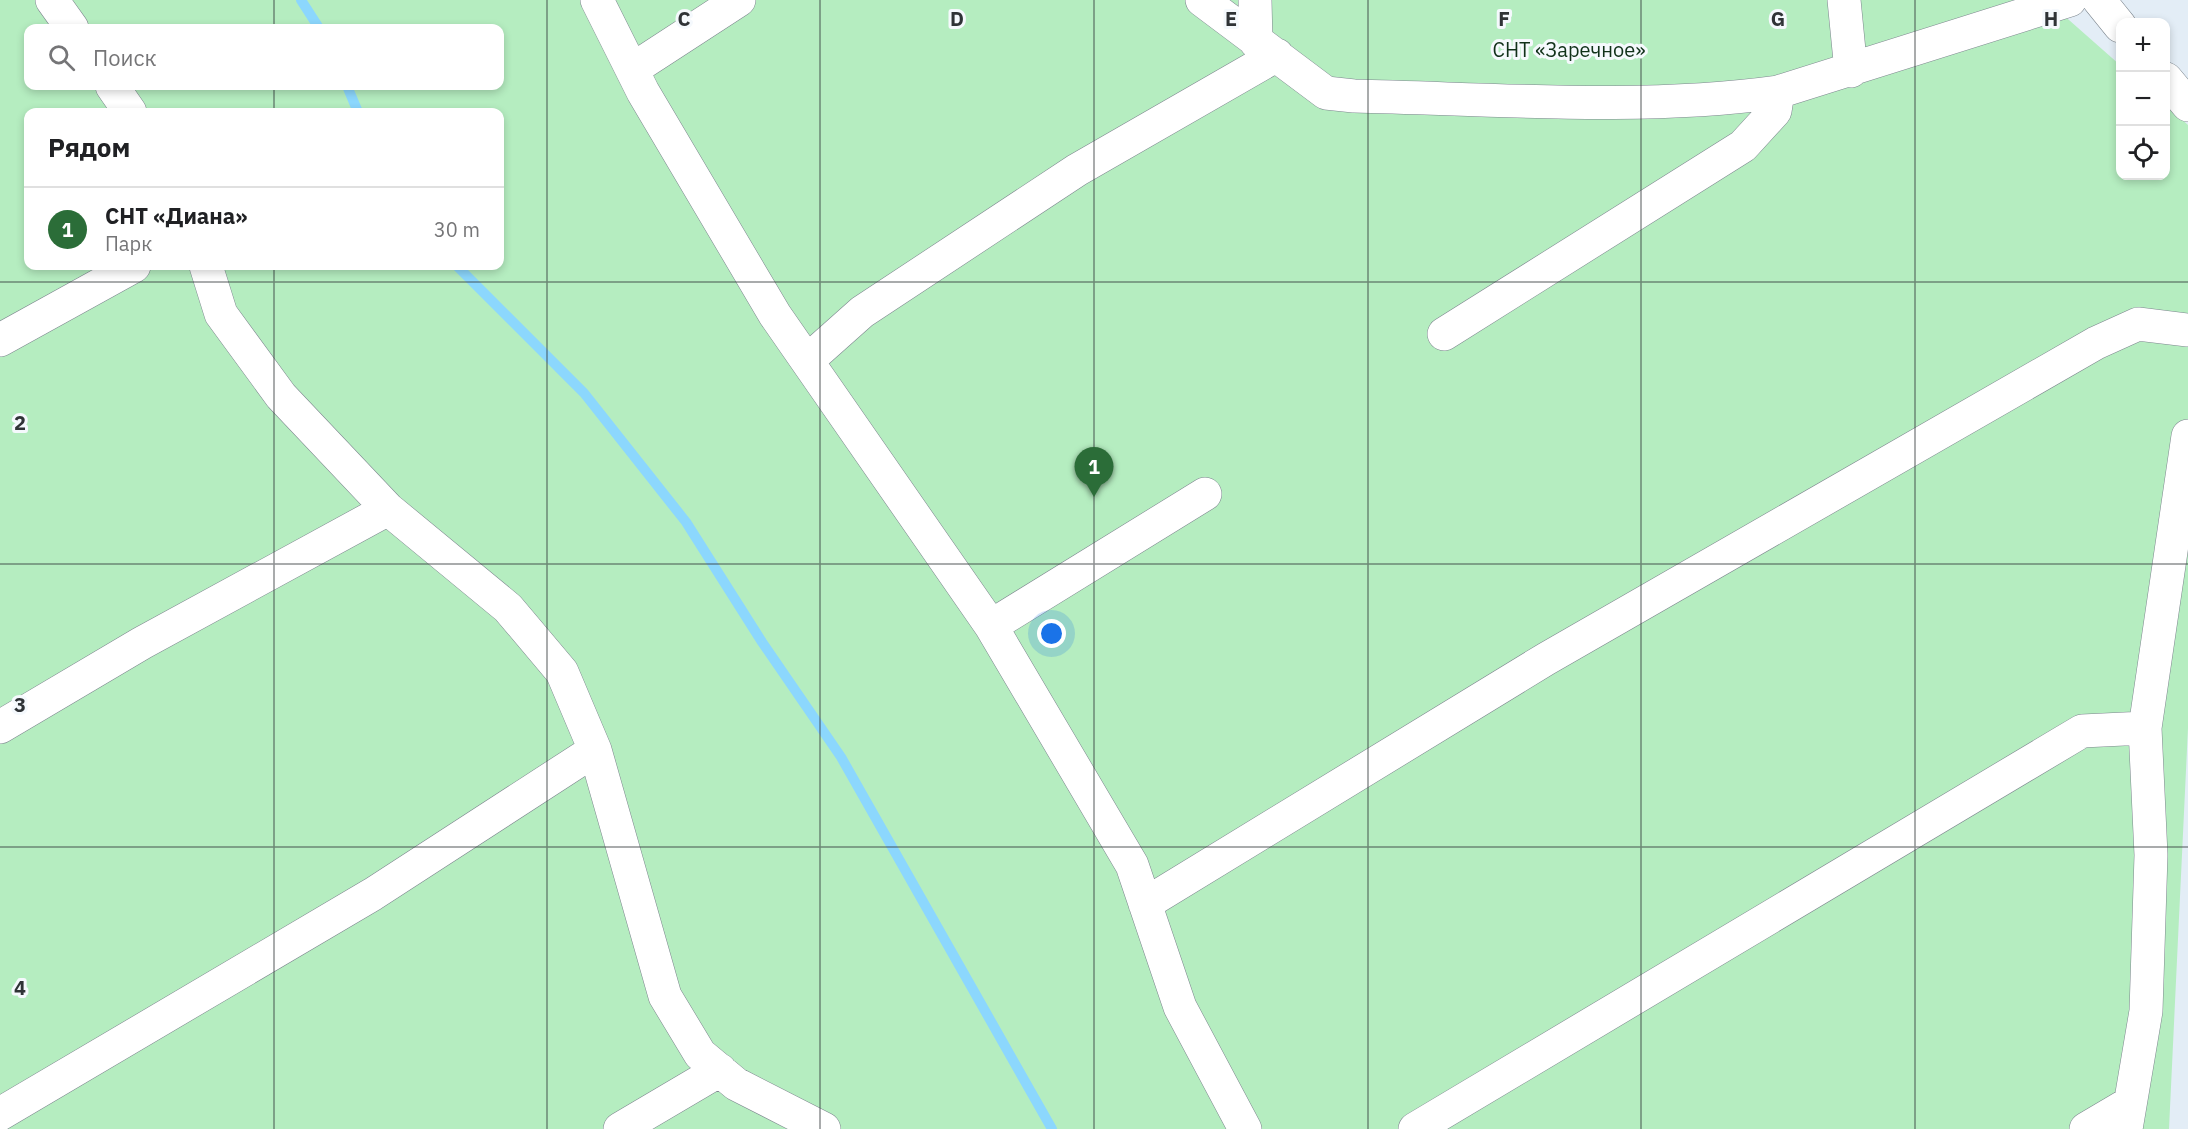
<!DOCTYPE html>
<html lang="ru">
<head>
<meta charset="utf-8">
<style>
	body { margin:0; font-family:"IBM Plex Sans",sans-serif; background:#f6f6f6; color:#202124 }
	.controls { position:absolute; right:18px; top:18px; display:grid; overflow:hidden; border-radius:12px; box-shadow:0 3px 9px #0003 }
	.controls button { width:54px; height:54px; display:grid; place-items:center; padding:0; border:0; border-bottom:2px solid #e0e0e0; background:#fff; color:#202124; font:30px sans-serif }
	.you { position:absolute; left:1052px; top:634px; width:21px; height:21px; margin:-15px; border:4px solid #fff; border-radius:50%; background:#1a73e8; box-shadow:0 0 0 9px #1a73e833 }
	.badge { display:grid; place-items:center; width:39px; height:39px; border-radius:50%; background:#2b6d38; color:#fff; font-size:20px; font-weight:700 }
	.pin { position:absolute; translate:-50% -50px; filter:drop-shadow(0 2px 3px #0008) }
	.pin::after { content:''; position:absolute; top:32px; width:21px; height:18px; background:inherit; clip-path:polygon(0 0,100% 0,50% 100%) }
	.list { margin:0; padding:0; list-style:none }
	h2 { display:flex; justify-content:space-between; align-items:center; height:78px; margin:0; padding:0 24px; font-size:26px }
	h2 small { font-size:20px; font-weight:400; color:#757577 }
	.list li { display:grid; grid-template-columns:39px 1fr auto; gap:18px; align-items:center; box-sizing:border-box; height:84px; padding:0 24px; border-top:2px solid #e0e0e0 }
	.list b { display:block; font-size:22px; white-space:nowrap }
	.list p { margin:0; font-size:20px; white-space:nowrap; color:#757577 }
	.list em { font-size:20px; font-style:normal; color:#757577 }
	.icon { flex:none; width:33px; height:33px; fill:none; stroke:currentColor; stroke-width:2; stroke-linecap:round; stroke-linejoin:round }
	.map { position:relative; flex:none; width:2188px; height:1129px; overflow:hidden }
	.search { position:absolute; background:#fff; box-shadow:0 3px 9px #0003; left:24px; top:24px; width:480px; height:66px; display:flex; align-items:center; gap:15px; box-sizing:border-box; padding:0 21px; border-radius:12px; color:#757577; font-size:22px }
	.panel { position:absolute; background:#fff; box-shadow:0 3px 9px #0003; left:24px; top:108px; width:480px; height:162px; border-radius:12px }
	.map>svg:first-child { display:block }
</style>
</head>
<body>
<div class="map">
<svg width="2188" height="1129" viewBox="0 0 2188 1129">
	<rect width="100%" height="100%" fill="#e3edf6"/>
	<!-- green -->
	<path fill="#b5edc0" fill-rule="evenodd" d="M 0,0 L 2064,0 L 2052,5 L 2120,65 L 2120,176 L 2166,176 L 2166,105 L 2188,125 L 2188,728 L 2169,1129 L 0,1129 ZM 28,28 L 500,28 L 500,86 L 28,86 ZM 28,112 L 500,112 L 500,266 L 28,266 Z"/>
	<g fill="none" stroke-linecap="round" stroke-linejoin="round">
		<!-- stream -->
		<path stroke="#8cd7fd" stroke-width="10" d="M 301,0 L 319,28
			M 347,86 L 358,112
			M 457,266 L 584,393 L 686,522 L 762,642 L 841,757 L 1052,1129"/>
		<!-- minor casing -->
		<g stroke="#7d868e" stroke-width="34">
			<path id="minor" d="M 52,0 L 72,28
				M 597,0 L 643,92 L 775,315 L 991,626 L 1132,865 L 1180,1007 L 1245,1129
				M 1202,0 L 1326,93 L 1354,96 C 1493,99 1640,111 1778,92 L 2070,0
				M 1255,0 L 1256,42
				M 1844,0 L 1851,71
				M 2099,0 L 2120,26
				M 633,69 L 739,0
				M 2166,79 L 2188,105
				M 112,86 L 130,112
				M 206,266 L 221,314 L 281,396 L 388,509 L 508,608 L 562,672 L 595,750 L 665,996 L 700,1054 L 736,1084 L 824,1129
				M 1444,334 L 1743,146 L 1775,111 L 1778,92
				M 0,340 L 134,266
				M 807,361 L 862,312 L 1077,170 L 1277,55
				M 991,626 L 1205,494
				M 0,727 L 142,643 L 388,509
				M 1145,904 L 1546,659 L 2096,343 L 2138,324 L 2188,330
				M 0,1114 L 373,894 L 595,750
				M 620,1129 L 720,1070
				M 1415,1129 L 2082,731 L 2145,728
				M 2086,1129 L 2130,1103
				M 2126,1129 L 2146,1011 L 2151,855 L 2145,728 L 2188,436"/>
		</g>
		<!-- minor -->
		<use href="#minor" stroke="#fff" stroke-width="33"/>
	</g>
	<!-- grid -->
	<path fill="none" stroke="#2f3336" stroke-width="1.5" stroke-opacity="0.55" d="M 274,0 L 274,28M 547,0 L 547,1129M 820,0 L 820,1129M 1094,0 L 1094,1129M 1368,0 L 1368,1129M 1641,0 L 1641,1129M 1915,0 L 1915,1129M 274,86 L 274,112M 274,266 L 274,1129M 0,282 L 2188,282M 0,564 L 2188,564M 0,847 L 2188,847"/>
	<g text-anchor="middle" stroke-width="6" stroke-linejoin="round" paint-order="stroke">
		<!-- park labels -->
		<g font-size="20" fill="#103119" stroke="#f5f9fd">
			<text x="1569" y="57">СНТ «Заречное»</text>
		</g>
	</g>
	<g font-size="20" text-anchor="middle" font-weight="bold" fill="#2f3336" stroke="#f5f9fd" stroke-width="6" stroke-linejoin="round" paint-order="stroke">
		<text x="684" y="26">C</text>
		<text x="957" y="26">D</text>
		<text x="1231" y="26">E</text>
		<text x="1504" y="26">F</text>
		<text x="1778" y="26">G</text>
		<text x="2051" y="26">H</text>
		<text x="20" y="430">2</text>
		<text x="20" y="712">3</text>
		<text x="20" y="995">4</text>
	</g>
</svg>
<div class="controls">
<button>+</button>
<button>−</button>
<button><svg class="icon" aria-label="locate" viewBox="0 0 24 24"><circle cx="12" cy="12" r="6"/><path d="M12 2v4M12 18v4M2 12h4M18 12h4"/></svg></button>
</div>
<div class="you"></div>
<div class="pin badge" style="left:1094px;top:497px">1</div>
<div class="search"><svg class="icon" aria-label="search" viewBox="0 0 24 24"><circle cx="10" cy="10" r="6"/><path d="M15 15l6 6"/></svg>Поиск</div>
<section class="panel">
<h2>Рядом<small></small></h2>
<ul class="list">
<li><span class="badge">1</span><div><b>СНТ «Диана»</b><p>Парк</p></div><em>30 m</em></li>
</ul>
</section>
</div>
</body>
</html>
